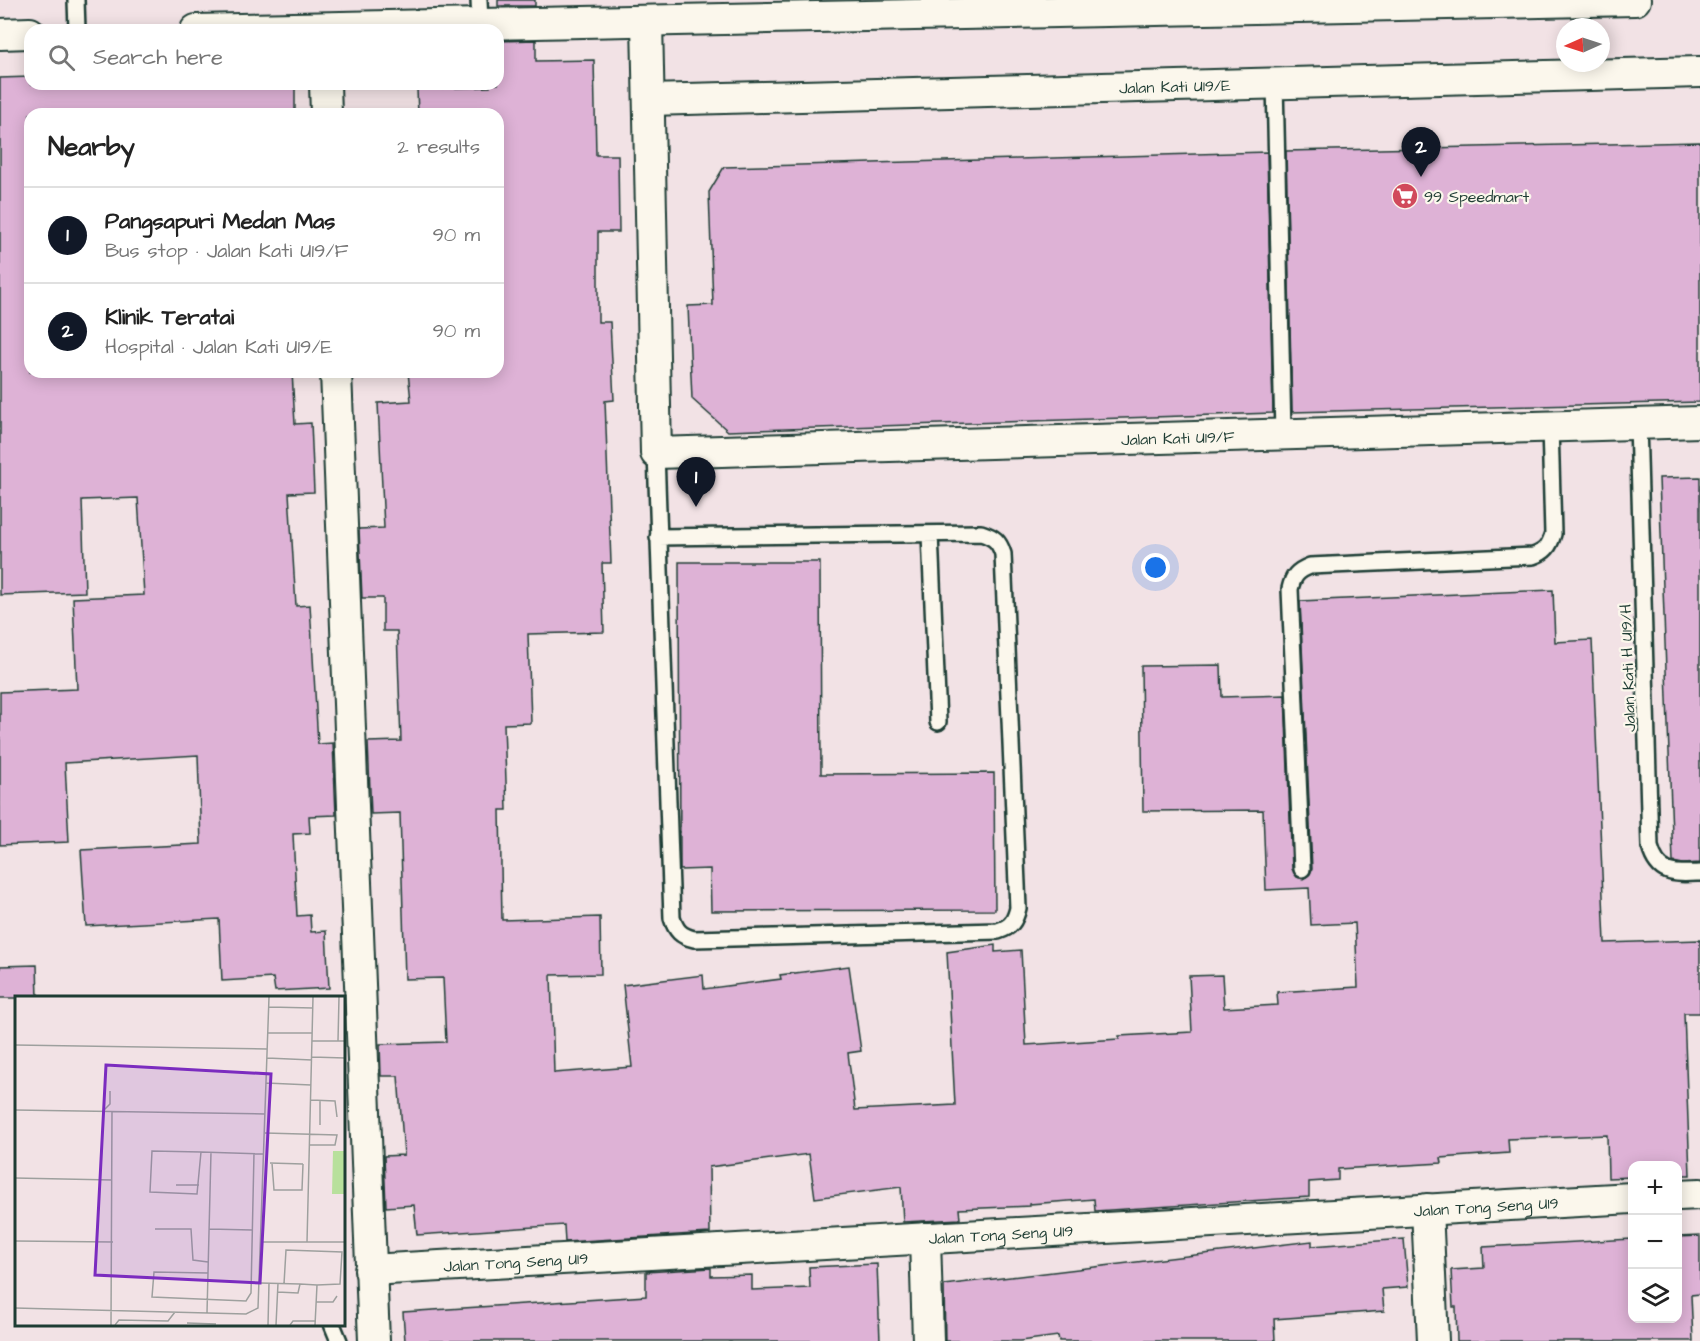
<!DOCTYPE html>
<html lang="en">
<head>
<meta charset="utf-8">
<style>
	body { margin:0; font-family:"Architects Daughter",sans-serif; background:#f2f2f2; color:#222 }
	.controls { position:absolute; right:18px; bottom:18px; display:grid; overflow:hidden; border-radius:12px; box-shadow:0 3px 15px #0003 }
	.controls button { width:54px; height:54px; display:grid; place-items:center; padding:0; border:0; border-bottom:2px solid #e0e0e0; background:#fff; color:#222; font:30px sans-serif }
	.compass { position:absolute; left:1556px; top:18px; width:54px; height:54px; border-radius:50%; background:#fff; box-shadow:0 3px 15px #0003; rotate:267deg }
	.you { position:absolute; left:1156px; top:568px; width:21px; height:21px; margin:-15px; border:4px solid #fff; border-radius:50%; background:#1a73e8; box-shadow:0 0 0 9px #1a73e833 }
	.badge { display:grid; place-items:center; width:39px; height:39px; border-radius:50%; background:#111827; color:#fff; font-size:20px; font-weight:700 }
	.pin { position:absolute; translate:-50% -50px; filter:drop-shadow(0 2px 3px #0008) }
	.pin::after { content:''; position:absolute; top:32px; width:21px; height:18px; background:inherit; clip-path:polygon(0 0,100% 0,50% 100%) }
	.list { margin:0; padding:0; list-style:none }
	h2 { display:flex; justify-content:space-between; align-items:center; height:78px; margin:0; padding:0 24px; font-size:26px }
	h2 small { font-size:20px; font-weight:400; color:#767676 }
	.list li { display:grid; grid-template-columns:39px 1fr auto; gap:18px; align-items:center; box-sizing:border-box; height:96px; padding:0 24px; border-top:2px solid #e0e0e0 }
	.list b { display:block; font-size:22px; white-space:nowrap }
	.list p { margin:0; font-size:20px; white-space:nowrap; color:#767676 }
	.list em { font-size:20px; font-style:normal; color:#767676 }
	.icon { flex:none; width:33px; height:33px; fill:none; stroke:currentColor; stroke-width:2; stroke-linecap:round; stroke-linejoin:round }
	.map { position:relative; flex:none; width:1700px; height:1341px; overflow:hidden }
	.search { position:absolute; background:#fff; box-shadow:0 3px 15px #0003; left:24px; top:24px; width:480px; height:66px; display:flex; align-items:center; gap:15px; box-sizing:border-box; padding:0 21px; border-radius:18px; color:#767676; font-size:22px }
	.panel { position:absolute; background:#fff; box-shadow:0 3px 15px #0003; left:24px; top:108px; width:480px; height:270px; border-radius:18px }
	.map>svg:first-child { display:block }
</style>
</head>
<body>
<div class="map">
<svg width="1700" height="1341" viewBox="0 0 1700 1341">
	<rect width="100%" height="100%" fill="#f2e2e5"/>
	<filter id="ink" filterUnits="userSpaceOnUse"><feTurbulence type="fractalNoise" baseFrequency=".0167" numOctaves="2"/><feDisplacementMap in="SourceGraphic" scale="12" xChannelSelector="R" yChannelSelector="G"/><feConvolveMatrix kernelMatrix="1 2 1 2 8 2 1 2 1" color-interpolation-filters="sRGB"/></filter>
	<g filter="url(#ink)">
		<!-- building -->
		<path fill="#deb2d6" stroke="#1f3d34" stroke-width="1.5" d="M 498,0 L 535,0 L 535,6 L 498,6 Z
			M 536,40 L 536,61 L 594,60 L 596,155 L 618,155 L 619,232 L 598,232 L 598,322 L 610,322 L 614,400 L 605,401 L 611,563 L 602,563 L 604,632 L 528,634 L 531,723 L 504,724 L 507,810 L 500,810 L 502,920 L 600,917 L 601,974 L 551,975 L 554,1073 L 632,1067 L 623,985 L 703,975 L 704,989 L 781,979 L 780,975 L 849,966 L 861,1051 L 848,1053 L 855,1110 L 955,1105 L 947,952 L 995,945 L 995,952 L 1021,950 L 1026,1045 L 1119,1039 L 1119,1036 L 1192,1032 L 1189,976 L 1222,975 L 1224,1008 L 1278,1005 L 1277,992 L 1358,987 L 1355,923 L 1311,925 L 1309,888 L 1266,890 L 1263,810 L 1143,811 L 1141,666 L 1221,665 L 1222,697 L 1285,695 L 1292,869 L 1297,877 L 1303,879 L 1310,874 L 1312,869 L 1300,601 L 1553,590 L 1555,642 L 1592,640 L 1605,943 L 1700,940 L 1700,1013 L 1684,1013 L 1690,1175 L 1677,1175 L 1677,1166 L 1632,1166 L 1632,1177 L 1608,1178 L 1607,1135 L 1508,1139 L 1509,1153 L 1441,1158 L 1442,1163 L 1338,1169 L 1338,1180 L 1309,1182 L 1309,1197 L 1095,1211 L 1094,1199 L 1030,1204 L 1030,1206 L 959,1209 L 960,1219 L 903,1222 L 901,1187 L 815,1198 L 809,1154 L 709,1167 L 710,1233 L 565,1242 L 564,1225 L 417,1235 L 414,1205 L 386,1207 L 384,1156 L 404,1155 L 398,1076 L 381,1076 L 380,1044 L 446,1042 L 443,978 L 405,979 L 400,813 L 371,814 L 368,742 L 401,741 L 397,631 L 383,631 L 383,598 L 362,598 L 359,529 L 384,528 L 378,403 L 411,401 L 408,372 L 498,372 L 498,114 L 418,114 L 417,89 L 490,87 L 490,84 L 498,84 L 498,41 Z
			M 30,77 L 30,84 L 295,84 L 295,114 L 30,114 L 30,372 L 292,372 L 295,424 L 311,423 L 314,492 L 289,493 L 296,606 L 310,605 L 318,744 L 333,743 L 336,815 L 309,816 L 310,833 L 293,834 L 297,916 L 310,915 L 311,932 L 326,931 L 329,988 L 275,991 L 273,978 L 222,981 L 219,919 L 86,926 L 81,850 L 201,844 L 198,755 L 65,763 L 69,842 L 0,845 L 0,692 L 77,689 L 73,598 L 144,595 L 138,498 L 82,500 L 85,592 L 0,595 L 0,78 Z
			M 1700,142 L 1700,402 L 1292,412 L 1286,151 Z
			M 1267,152 L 1273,413 L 728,431 L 692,399 L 688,306 L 713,305 L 709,192 L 724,167 Z
			M 1700,477 L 1700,863 L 1683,864 L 1673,862 L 1659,478 Z
			M 679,562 L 820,562 L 821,774 L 994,773 L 995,910 L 711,911 L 710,869 L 680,870 Z
			M 37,965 L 38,998 L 0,998 L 0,966 Z
			M 1700,1236 L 1700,1294 L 1691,1295 L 1693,1341 L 1457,1341 L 1456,1307 L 1453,1307 L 1451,1270 L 1484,1268 L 1483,1247 L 1632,1239 L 1632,1318 L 1677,1318 L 1677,1237 Z
			M 1404,1239 L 1408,1287 L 1382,1289 L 1384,1311 L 1274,1319 L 1275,1341 L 1059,1341 L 1058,1336 L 1020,1341 L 945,1341 L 944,1285 L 1312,1241 L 1312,1246 Z
			M 877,1264 L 880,1341 L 405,1341 L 403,1312 L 646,1296 L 646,1272 L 711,1268 L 711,1276 L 752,1275 L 752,1290 L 810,1288 L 809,1267 Z"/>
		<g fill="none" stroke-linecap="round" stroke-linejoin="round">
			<!-- lane casing -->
			<g stroke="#1f3d34" stroke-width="20">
				<path id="lane" d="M 76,0 L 77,30
					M 479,0 L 480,24
					M 1275,83 L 1283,434
					M 1638,423 L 1650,847 C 1658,876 1675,874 1700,873
					M 656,453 L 672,918 C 676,931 681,936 694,939 L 998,931 C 1011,927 1015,921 1018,908 L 1003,554 C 999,541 994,537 981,533 L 658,537
					M 930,534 L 938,722
					M 1302,869 L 1290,589 C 1293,576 1297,571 1310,566 L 1533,556 C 1545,552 1549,547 1553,534 L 1550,426
					M 332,1324 L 339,1341"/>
			</g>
			<!-- street casing -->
			<g stroke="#1f3d34" stroke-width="34">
				<g id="street">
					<path id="s1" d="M 647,21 L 656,453 L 1700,422"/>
					<path d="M 196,30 L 1635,0"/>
					<path d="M 0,34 L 30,33"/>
					<path d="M 325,84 L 326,114"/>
					<path id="s2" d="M 649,100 L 1700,72"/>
					<path d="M 336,372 L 374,1341"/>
					<path d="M 1678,1195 L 1700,1194"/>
					<path d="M 1427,1209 L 1433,1341"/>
					<path d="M 925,1238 L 928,1341"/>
					<path id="s3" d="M 370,1270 L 1632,1198"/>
				</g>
			</g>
			<!-- lane -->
			<use href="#lane" stroke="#fbf7ec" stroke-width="15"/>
			<!-- street -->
			<use href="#street" stroke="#fbf7ec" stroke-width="30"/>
		</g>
	</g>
	<!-- icons -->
	<defs>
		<g id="supermarket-disc" transform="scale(1.35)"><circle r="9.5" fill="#d1495b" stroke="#fbf7ec"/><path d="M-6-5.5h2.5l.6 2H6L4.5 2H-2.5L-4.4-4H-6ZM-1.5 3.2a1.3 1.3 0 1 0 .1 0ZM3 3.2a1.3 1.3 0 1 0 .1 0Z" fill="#fff"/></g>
	</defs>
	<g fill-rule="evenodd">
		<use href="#supermarket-disc" x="1405" y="196"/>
	</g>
	<g text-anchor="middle" stroke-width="4.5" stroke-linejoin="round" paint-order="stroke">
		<!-- street labels -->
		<g font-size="16" fill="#1f3d34" stroke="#fbf7ec">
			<text dy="6" stroke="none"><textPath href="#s2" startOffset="526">Jalan Kati U19/E</textPath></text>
			<text dy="6" stroke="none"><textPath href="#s1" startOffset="954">Jalan Kati U19/F</textPath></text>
			<text transform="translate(1627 668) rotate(-92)" y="6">Jalan Kati H U19/H</text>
			<text dy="6" stroke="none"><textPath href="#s3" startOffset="1118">Jalan Tong Seng U19</textPath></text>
			<text dy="6" stroke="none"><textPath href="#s3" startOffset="632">Jalan Tong Seng U19</textPath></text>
			<text dy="6" stroke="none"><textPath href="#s3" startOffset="146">Jalan Tong Seng U19</textPath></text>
		</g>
		<!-- poi labels -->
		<g font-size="16" fill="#1f3d34" stroke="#fbf7ec" text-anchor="start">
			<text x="1424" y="202">99 Speedmart</text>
		</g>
	</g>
	<!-- overview -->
	<g transform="translate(15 996)">
		<rect width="330" height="330" fill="#f2e2e5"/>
		<path d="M 318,155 L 330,155 L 330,198 L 317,198 Z" fill="#b8e09c"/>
		<path fill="none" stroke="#9ea09e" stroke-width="1.5" d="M 254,11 L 298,12M 253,37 L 297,37M 297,45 L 330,45M 323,45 L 324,1M 0,49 L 252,53M 297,61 L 330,62M 252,62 L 297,64M 251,87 L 296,89M 296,104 L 320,105 L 322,121M 0,114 L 250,118M 88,115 L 95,108 L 95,95M 305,129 L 305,104M 250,137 L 322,139 L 320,149 L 294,149M 186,156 L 182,198 L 135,196 L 137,155 L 186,156 L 249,158M 255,167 L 288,168M 257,167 L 259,194 L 287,194 L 288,168M 0,182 L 97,184M 161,189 L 184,189M 140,233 L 176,233 L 178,264 L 193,266M 194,233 L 237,234M 0,245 L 98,246M 246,246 L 330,246M 292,246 L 298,1M 193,277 L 139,276 L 137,301 L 231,305 L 236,297 L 239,157M 245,287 L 285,288 L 302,289 L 325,288 L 327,256 L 271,254 L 269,288M 262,296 L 283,297 L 285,288M 301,306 L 318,306 L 322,300M 0,312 L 231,318 L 243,312 L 254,1M 192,317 L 196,156M 172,327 L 201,328M 96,329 L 97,115M 100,329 L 104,324 L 153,325 L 160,316M 253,329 L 254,287M 261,329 L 263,287M 275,329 L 278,325 L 301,325M 300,329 L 302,289"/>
		<path fill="#7b2cbf" fill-opacity="0.15" stroke="#7b2cbf" stroke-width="3" d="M 91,69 L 256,78 L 245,287 L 80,279 Z"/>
		<rect width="330" height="330" fill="none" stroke="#1f3d34" stroke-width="3"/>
	</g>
</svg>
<div class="controls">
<button>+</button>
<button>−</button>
<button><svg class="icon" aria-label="layers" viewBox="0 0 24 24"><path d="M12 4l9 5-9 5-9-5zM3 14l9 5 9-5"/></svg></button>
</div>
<svg class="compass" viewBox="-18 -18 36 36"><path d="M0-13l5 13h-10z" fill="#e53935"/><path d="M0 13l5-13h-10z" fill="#767676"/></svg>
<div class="you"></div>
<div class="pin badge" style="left:696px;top:507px">1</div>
<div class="pin badge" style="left:1421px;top:177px">2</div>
<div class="search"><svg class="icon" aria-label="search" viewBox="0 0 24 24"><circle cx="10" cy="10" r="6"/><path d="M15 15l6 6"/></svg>Search here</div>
<section class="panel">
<h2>Nearby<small>2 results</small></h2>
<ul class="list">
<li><span class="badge">1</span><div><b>Pangsapuri Medan Mas</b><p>Bus stop · Jalan Kati U19/F</p></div><em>90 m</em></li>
<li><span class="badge">2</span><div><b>Klinik Teratai</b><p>Hospital · Jalan Kati U19/E</p></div><em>90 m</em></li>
</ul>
</section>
</div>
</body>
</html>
